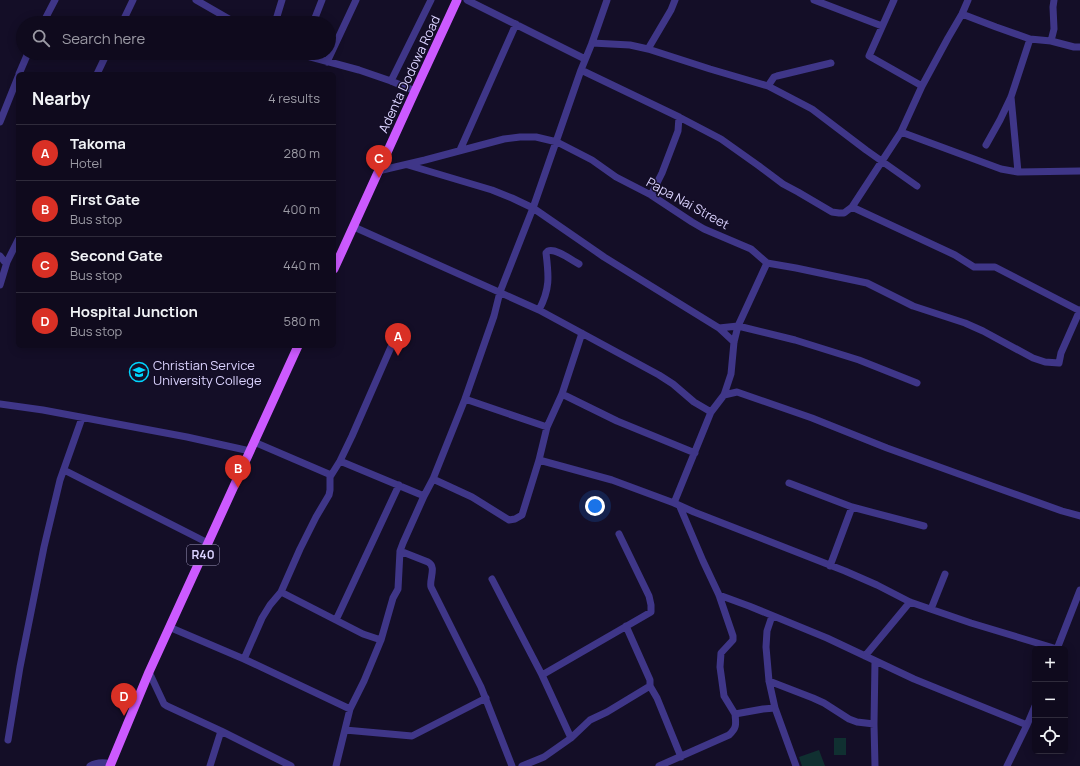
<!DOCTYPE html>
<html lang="en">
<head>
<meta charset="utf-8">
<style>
	body { margin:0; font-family:Manrope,sans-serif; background:#181326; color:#f1f3f6 }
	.controls { position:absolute; right:12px; bottom:12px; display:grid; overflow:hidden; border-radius:6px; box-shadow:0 2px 10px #0003 }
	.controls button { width:36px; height:36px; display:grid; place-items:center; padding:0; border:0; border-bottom:1px solid #2f2b3b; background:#0f0a1d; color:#f1f3f6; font:20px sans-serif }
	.you { position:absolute; left:595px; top:506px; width:14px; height:14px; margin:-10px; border:3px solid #fff; border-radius:50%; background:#1a73e8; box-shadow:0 0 0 6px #1a73e833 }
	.badge { display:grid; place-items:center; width:26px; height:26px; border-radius:50%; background:#d93025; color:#fff; font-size:13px; font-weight:700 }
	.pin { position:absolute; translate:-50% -33px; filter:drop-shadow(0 1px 2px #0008) }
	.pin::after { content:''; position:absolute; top:21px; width:14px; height:12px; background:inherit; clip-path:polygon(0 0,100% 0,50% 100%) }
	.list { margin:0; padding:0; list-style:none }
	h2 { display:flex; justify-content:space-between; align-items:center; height:52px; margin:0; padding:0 16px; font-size:17px }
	h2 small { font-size:13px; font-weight:400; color:#9b9aa4 }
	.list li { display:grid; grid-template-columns:26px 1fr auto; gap:12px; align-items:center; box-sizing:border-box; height:56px; padding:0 16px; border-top:1px solid #2f2b3b }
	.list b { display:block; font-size:15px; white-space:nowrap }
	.list p { margin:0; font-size:13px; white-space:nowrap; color:#9b9aa4 }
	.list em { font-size:13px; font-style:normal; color:#9b9aa4 }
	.icon { flex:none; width:22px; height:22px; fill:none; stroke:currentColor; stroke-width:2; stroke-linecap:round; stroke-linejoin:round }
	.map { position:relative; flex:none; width:1080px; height:766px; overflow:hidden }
	.search { position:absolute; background:#0f0a1d; box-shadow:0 2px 10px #0003; left:16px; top:16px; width:320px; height:44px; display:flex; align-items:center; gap:10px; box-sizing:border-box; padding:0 14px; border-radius:22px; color:#9b9aa4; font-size:15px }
	.panel { position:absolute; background:#0f0a1d; box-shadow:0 2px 10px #0003; left:16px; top:72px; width:320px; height:276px; border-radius:6px }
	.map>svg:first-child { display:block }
</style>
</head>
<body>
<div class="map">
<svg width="1080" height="766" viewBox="0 0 1080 766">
	<rect width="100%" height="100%" fill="#140e27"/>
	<!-- grass -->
	<path fill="#103031" d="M 834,738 L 846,738 L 846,755 L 834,755 Z
		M 819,750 L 825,766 L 802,766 L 799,757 Z"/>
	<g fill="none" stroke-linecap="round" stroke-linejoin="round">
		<!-- minor -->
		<path stroke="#3f3688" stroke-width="7" d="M 196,0 L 236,23
			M 467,0 L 585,59
			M 814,0 L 882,26
			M 962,14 L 996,27 L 1030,39 L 1051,41 L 1074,47 L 1080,47
			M 43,23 L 55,0
			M 122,23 L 133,0
			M 275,23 L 282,0
			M 313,23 L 322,0
			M 1051,41 L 1054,29 L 1053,7 L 1054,0
			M 592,43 L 630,45 L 648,49 L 710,69 L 768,86 L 812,109 L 866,150 L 917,186
			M 648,49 L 671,10 L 675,0
			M 296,53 L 359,70 L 391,81 L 415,91
			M 327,62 L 356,0
			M 581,70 L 679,117 L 721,139 L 759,166 L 783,184 L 798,192 L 832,212 L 839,213 L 844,213 L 852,207 L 901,132 L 922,86 L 869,56 L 894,0
			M 19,74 L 28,53
			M 97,74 L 107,53
			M 391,81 L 431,0
			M 768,86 L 774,77 L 777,76 L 831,63
			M 922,86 L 948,38 L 962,14 L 968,0
			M 1011,97 L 1018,172
			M 0,122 L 18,77
			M 901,132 L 1001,169 L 1018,172 L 1080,171
			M 986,145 L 1000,120 L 1011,97 L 1030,39
			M 460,150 L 516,24
			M 408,165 L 492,190 L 512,198 L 533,208 L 604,257 L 719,328 L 734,342
			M 378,171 L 425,160 L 504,139 L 520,137 L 536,137 L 557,142 L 592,160 L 616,177 L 651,195 L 692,222 L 704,229 L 751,249 L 767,263 L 796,268 L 867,283 L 913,306 L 965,323 L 983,331 L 1033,358 L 1045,362 L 1059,363 L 1061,353 L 1080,310
			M 651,195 L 662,173 L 678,131 L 679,117
			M 852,207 L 955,255 L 974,267 L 995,267 L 1080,311
			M 354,227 L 539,310 L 659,375 L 673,384 L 694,402 L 711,412 L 724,395 L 731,374 L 734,342 L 738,326 L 767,263
			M 0,256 L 4,261 L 7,262
			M 0,285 L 7,262 L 18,240
			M 539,310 C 550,289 549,277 546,253 L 548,251 C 556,248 571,260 579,264
			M 719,328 L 738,326 L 795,340 L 859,360 L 917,383
			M 562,394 L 617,421 L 695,453
			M 724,395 L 737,392 L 812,418 L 887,448 L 992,486 L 1062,511 L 1080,516
			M 465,399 L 547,427 L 562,394 L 582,333
			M 0,404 L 43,410 L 187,437 L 250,451
			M 254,442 L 331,475
			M 539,460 L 547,427
			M 340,461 L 424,496
			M 64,470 L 208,543
			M 433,479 L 472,497 L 509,520 L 515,519 L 522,515 L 539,460 L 612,480 L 674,503 L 694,512 L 845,571 L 877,585 L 910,602 L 971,623 L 1057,649
			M 789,483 L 852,507 L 924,526
			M 674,503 L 711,412
			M 680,507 L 703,561 L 719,595 L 733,636 L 733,640 L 721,653 L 720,667 L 724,696 L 735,714 L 763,709 L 775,708
			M 400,551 L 428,562 C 437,567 429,579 431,587 L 481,687 L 512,766
			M 830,566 L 852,507
			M 492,579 L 542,675 L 571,738
			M 281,592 L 363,634 L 381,640
			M 719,595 L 749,606 L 827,638 L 914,679 L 1027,725
			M 931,609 L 945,574
			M 772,616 L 767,631 L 766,647 L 769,681 L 775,708 L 796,766
			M 336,620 L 399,485
			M 626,626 L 650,680 L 650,686 L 657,698 L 681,757
			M 169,627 L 244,659 L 350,709
			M 1057,649 L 1080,590
			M 865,656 L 910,602
			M 244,659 L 262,618 L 270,605 L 281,592 L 300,549 L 316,517 L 329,495 L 330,490 L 330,477 L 340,461 L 352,436 L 398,331
			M 149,672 L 164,704 L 167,706 L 221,731 L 291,766
			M 542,675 L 651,612 L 651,605 L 649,596 L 619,534
			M 769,681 L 813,698 L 824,703 L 849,719 L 857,722 L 874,724
			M 345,730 L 412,736 L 486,698
			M 8,740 L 20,667 L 44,547 L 60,480 L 82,418
			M 90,766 C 97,762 103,762 111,764
			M 210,766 L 221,731
			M 336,766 L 350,709 L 364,681 L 381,640 L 393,598 L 398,589 L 400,551 L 403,543 L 424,496 L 433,479 L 465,399 L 494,316 L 500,292 L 533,208 L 581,70 L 592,43 L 607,0
			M 522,766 L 544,757 L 571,738 L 590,720 L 607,712 L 650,686
			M 659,766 L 729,735 C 737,728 736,724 735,714
			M 875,766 L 874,724 L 875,661
			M 1007,766 L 1027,725 L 1035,706"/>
		<!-- major -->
		<path stroke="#cc5aff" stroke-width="9" d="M 334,269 L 415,91 L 457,0
			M 110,766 L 149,672 L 298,346"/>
	</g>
	<!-- icons -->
	<defs>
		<g id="university-ring" transform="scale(1)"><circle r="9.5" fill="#140e27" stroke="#00d4fe" stroke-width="1.5"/><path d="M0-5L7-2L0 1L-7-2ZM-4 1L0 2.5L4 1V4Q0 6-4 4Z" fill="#00d4fe"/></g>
	</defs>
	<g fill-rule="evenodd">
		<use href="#university-ring" x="139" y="372"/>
	</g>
	<g text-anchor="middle" stroke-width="3" stroke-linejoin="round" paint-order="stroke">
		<!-- shield labels -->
		<rect fill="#140e27" stroke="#9f98be" stroke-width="1" x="187" y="545" width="32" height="20" rx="3"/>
		<g font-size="12" font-weight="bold" fill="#dbd3ff">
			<text x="203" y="559">R40</text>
		</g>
		<!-- street labels -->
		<g font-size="13" fill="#dbd3ff" stroke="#140e27">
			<text transform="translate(409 74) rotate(-65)" y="5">Adenta Dodowa Road</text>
			<text transform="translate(688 203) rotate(29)" y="5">Papa Nai Street</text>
		</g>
		<!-- poi labels -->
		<g font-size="13" fill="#dbd3ff" stroke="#140e27" text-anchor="start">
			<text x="153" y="370">Christian Service<tspan x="153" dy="15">University College</tspan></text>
		</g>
	</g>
</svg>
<div class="controls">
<button>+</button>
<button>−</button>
<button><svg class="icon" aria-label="locate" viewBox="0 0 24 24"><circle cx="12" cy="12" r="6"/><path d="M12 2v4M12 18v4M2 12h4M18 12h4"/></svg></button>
</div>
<div class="you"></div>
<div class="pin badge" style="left:398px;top:356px">A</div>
<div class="pin badge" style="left:238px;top:488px">B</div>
<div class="pin badge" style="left:379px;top:178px">C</div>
<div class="pin badge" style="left:124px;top:716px">D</div>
<div class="search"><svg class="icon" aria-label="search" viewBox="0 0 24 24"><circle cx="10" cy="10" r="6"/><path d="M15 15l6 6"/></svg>Search here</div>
<section class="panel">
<h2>Nearby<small>4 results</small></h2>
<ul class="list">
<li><span class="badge">A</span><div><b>Takoma</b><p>Hotel</p></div><em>280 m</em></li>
<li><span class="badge">B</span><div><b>First Gate</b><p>Bus stop</p></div><em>400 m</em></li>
<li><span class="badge">C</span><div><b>Second Gate</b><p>Bus stop</p></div><em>440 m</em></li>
<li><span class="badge">D</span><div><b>Hospital Junction</b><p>Bus stop</p></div><em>580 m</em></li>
</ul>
</section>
</div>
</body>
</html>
